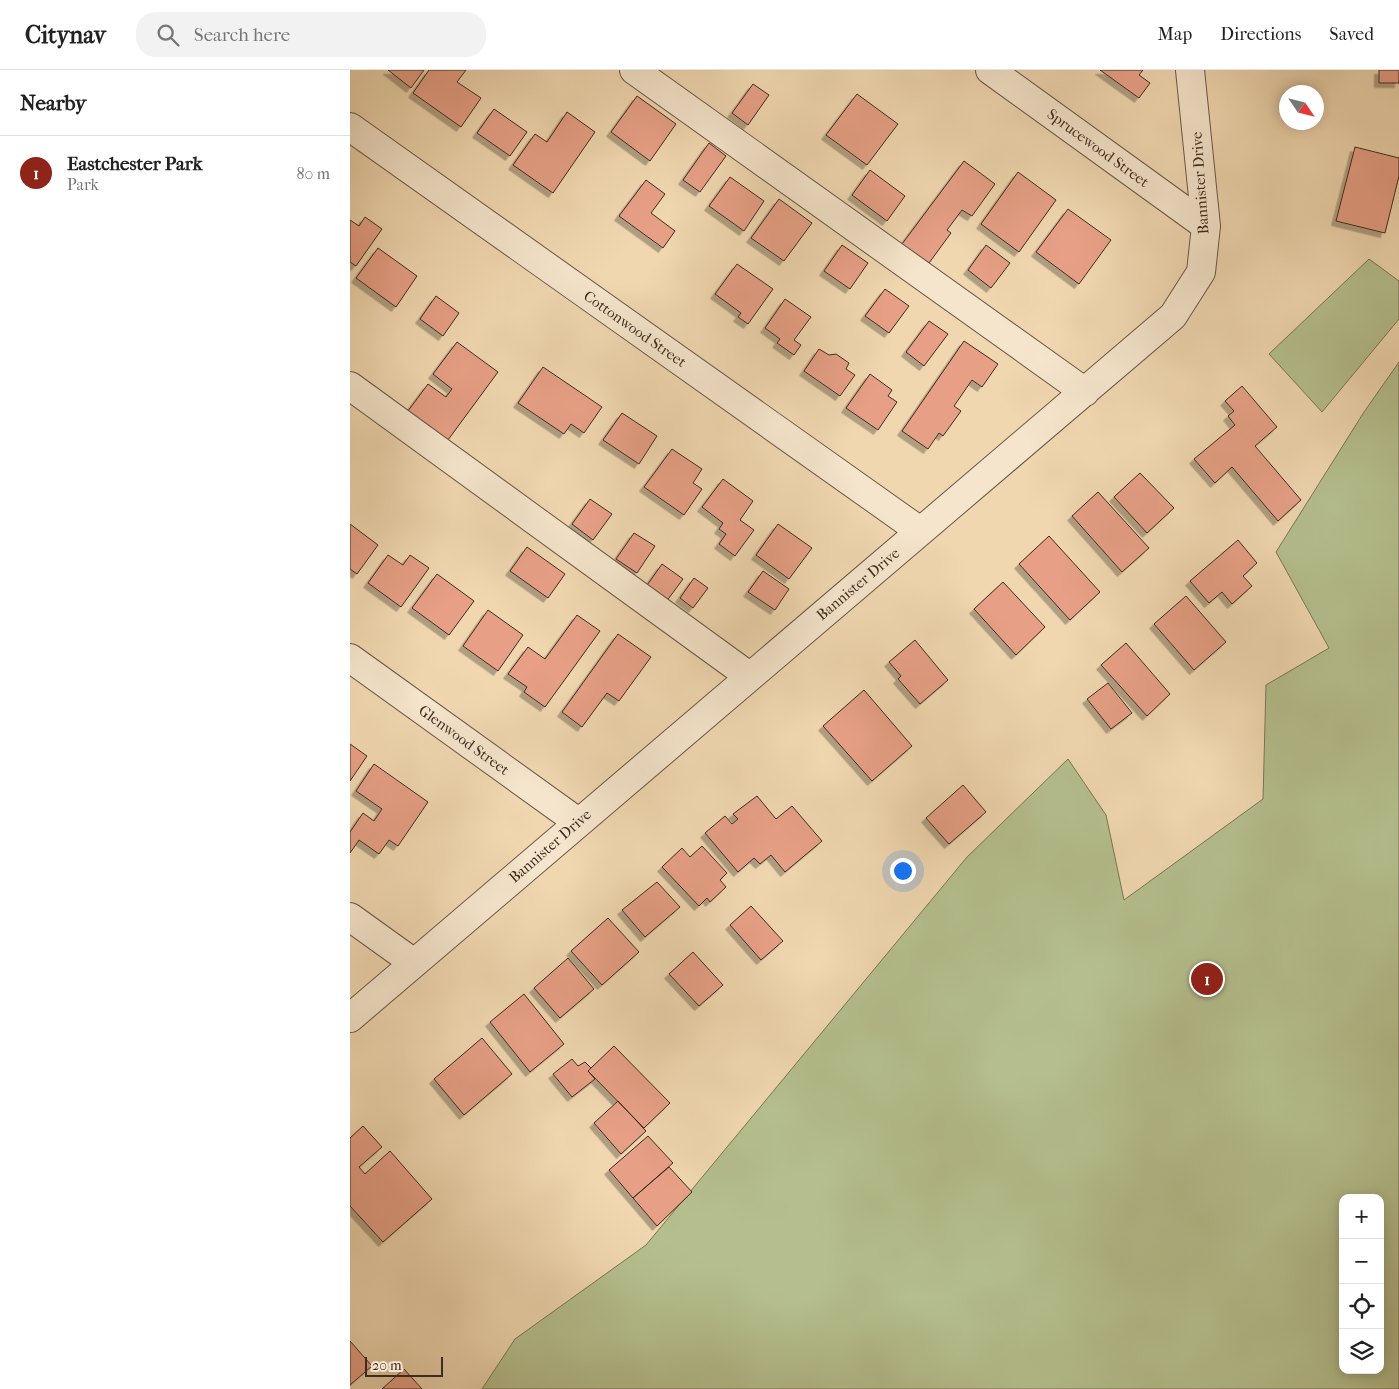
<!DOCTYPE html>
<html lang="en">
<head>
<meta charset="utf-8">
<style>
	body { margin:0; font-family:"IM FELL French Canon",serif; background:#f2f2f2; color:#222 }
	.controls { position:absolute; right:15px; bottom:15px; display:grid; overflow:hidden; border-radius:10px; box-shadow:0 2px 12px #0003 }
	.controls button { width:45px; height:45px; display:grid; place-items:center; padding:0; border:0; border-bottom:1px solid #e0e0e0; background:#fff; color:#222; font:25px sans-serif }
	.compass { position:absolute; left:929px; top:15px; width:45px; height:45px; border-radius:50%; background:#fff; box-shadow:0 2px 12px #0003; rotate:125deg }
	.scale { position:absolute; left:15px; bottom:12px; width:78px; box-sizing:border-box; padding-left:5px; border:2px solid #3e2c22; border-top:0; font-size:14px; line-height:18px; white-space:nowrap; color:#3e2c22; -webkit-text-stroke:4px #f5e5cc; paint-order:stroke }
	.you { position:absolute; left:552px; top:800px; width:18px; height:18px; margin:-12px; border:4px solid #fff; border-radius:50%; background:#1a73e8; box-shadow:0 0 0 8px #1a73e833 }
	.badge { display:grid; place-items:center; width:32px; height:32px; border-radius:50%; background:#8f2418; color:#fff; font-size:16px; font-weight:700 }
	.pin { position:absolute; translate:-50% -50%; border:2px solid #fff; box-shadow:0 1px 5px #0006 }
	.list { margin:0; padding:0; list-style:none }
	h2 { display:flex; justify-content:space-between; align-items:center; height:65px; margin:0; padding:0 20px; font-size:21px }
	h2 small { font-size:16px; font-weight:400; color:#767676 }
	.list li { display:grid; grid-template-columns:32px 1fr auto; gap:15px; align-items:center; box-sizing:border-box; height:75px; padding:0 20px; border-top:1px solid #e0e0e0 }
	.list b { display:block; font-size:19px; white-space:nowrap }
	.list p { margin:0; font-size:16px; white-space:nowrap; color:#767676 }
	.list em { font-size:16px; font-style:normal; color:#767676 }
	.icon { flex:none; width:28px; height:28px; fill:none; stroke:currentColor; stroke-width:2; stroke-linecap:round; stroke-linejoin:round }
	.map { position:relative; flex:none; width:1049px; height:1319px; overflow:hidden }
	header { display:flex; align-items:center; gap:30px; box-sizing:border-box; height:70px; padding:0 25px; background:#fff; border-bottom:1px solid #e0e0e0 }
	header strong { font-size:24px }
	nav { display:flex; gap:28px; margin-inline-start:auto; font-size:18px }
	.search { width:350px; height:45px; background:#f2f2f2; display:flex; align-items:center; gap:12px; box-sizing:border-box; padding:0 18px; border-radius:20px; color:#767676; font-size:19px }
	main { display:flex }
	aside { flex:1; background:#fff }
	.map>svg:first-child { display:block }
</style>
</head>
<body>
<header>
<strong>Citynav</strong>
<div class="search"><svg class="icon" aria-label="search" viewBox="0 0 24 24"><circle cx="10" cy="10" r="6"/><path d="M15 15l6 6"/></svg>Search here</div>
<nav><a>Map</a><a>Directions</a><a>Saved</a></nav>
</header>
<main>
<aside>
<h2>Nearby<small></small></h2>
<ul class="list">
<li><span class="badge">1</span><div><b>Eastchester Park</b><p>Park</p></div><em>80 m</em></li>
</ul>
</aside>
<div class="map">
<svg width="1049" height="1319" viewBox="0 0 1049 1319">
	<defs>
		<filter id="shadow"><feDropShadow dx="-4.5" dy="4.5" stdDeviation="0" flood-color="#0004"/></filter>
	</defs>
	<rect width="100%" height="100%" fill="#f0d7b0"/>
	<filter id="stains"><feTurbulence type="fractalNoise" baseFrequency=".004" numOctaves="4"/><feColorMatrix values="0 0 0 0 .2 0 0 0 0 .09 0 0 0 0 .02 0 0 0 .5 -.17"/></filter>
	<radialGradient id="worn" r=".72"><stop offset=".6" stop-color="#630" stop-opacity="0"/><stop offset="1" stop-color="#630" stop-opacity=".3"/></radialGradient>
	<!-- green -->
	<path fill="#b5bf8e" stroke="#7a7658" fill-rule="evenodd" d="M 1019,189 L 1049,211 L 1049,249 L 972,342 L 919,284 Z
		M 1049,292 L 1049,1319 L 132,1319 L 165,1269 L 296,1175 L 617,787 L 718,689 L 756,745 L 774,830 L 913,729 L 916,615 L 979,578 L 926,482 L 1014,342 ZM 993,1128 L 1030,1128 L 1030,1300 L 993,1300 Z"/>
	<!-- building -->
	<path fill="#e7a086" stroke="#3e2c22" filter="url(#shadow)" d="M 38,0 L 74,0 L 61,18 Z
		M 79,0 L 116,0 L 107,12 L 131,28 L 111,57 L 63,23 Z
		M 750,0 L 793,0 L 789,5 L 800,13 L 789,28 Z
		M 1029,0 L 1049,0 L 1049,13 L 1029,13 Z
		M 403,14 L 419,25 L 398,55 L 382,43 Z
		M 507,24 L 548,54 L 517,95 L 476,65 Z
		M 287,26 L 326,54 L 300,91 L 261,62 Z
		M 144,39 L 177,62 L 160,86 L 127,63 Z
		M 217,42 L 245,62 L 203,123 L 163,95 L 185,64 L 197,72 Z
		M 359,73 L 376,86 L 350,122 L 333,110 Z
		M 1005,77 L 1049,88 L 1049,106 L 1035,163 L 986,151 Z
		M 614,91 L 645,114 L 622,146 L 612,140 L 597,160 L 601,163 L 579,193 L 552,174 Z
		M 520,100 L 555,126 L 537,151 L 502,125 Z
		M 668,102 L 706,130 L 669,182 L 631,154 Z
		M 380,107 L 414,131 L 394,161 L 359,136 Z
		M 296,110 L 315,124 L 301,143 L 325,161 L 313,178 L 269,146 Z
		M 429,129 L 462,153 L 434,191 L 401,168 Z
		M 718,139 L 761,170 L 729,214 L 686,182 Z
		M 15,147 L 32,159 L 6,196 L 0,192 L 0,150 L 9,156 Z
		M 492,175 L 518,193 L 500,219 L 474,201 Z
		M 636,175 L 660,193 L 641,218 L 618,200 Z
		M 28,178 L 67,206 L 46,237 L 6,208 Z
		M 387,194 L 423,219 L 398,254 L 388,247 L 391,243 L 365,224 Z
		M 535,219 L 559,236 L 539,263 L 515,246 Z
		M 86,226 L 109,243 L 93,266 L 70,249 Z
		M 435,229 L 461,247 L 444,270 L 451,275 L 444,285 L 427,273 L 430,269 L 415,258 Z
		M 579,251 L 598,264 L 574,296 L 556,282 Z
		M 614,271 L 648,294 L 632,317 L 622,310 L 604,336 L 611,341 L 593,366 L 589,363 L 578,379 L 552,361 Z
		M 107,272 L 148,302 L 95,374 L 55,345 L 78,314 L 96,327 L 102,319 L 83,304 Z
		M 469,279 L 479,285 L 486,284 L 499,293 L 496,299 L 505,305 L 490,326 L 454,301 Z
		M 193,297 L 252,337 L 234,363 L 221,354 L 214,364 L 168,333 Z
		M 520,304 L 542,320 L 538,326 L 547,332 L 528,360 L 496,338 Z
		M 892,316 L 927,357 L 905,376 L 951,430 L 928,451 L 882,397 L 865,413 L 844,389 L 885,355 L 878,346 L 884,341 L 875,331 Z
		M 272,343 L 307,366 L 289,394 L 253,370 Z
		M 322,379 L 352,399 L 343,413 L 352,419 L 334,445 L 294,417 Z
		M 790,403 L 824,438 L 797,463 L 764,427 Z
		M 373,409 L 403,431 L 390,450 L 404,460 L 385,486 L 369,474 L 376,464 L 369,459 L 373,453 L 352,437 Z
		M 748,422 L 799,478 L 772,502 L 722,446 Z
		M 240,429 L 262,444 L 243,470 L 222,454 Z
		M 0,454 L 28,475 L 7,504 L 0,499 Z
		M 428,454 L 462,478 L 439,509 L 406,485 Z
		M 284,463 L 305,476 L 287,503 L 266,489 Z
		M 699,466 L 750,522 L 720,550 L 669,494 Z
		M 888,470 L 907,493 L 893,506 L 902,516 L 882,534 L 872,522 L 859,533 L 840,511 Z
		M 177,477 L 215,504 L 198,528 L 160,501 Z
		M 38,485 L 53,495 L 60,485 L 79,498 L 51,537 L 18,513 Z
		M 312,494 L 333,509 L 316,532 L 295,518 Z
		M 413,501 L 439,519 L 425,540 L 398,522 Z
		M 87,504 L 124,531 L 99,565 L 62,538 Z
		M 344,508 L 358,518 L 343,538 L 330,528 Z
		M 653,512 L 695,557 L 666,585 L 624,539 Z
		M 836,526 L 876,572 L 844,600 L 804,554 Z
		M 138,540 L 173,565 L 148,601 L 113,576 Z
		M 227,545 L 250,561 L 195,637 L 174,622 L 177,617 L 158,604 L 178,577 L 195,589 Z
		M 268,564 L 301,587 L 269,631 L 257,623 L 232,657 L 212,642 Z
		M 565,570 L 598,610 L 570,634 L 548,609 L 551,606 L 539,592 Z
		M 776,573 L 820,624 L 797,646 L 751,595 Z
		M 758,613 L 782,643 L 761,659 L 737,629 Z
		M 514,620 L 562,676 L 522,711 L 473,656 Z
		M 0,674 L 17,686 L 0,711 Z
		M 24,694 L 78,732 L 48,776 L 39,770 L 29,784 L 9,770 L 0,783 L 0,762 L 13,743 L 24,751 L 32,739 L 6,721 Z
		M 613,715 L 636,742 L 599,774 L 576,748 Z
		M 407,726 L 426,749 L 442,736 L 472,771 L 435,802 L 421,785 L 410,794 L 404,788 L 388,802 L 355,763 L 375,746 L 382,754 L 388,749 L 383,744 Z
		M 352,776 L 377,803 L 370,810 L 376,817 L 360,832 L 357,828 L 349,836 L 312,797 L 332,778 L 340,787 Z
		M 307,812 L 330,837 L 295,867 L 272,840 Z
		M 401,836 L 433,871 L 411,890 L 380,855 Z
		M 258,848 L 289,882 L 252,915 L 221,881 Z
		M 343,882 L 373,915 L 349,936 L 319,904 Z
		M 218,888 L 244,919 L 210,948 L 184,918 Z
		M 174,924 L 214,974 L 180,1002 L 140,952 Z
		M 132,968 L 162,1004 L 114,1045 L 84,1009 Z
		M 264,976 L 320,1033 L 294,1058 L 238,1001 Z
		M 222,989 L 228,996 L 235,992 L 241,998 L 238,1001 L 245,1009 L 222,1027 L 203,1004 Z
		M 268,1031 L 296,1061 L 271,1084 L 244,1053 Z
		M 13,1056 L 32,1077 L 9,1097 L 15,1104 L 40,1081 L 82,1129 L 33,1172 L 0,1136 L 0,1068 Z
		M 298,1066 L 323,1093 L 283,1128 L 259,1100 Z
		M 319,1097 L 342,1122 L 307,1156 L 283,1128 Z
		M 0,1271 L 22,1296 L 0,1315 Z
		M 54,1299 L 72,1319 L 32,1319 Z"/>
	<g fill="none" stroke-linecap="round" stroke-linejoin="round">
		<!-- minor casing -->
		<g stroke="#6a5746" stroke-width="30">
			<path id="minor" d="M 284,0 L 735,322
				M 640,0 L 856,156
				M 0,57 L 570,461
				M 0,316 L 399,606
				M 0,588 L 228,752
				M 0,847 L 64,893
				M 0,948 L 823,246 L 851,202 L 856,156 L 840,0"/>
		</g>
		<!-- minor -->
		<use href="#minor" stroke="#f5e5cc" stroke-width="28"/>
	</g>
	<g text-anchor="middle" stroke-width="4" stroke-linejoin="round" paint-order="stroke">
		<!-- street labels -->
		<g font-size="15" fill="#3e2c22" stroke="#f5e5cc">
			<text transform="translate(748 78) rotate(36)" y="5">Sprucewood Street</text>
			<text transform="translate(850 113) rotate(-94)" y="5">Bannister Drive</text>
			<text transform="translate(285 259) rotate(35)" y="5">Cottonwood Street</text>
			<text transform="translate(508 514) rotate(-40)" y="5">Bannister Drive</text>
			<text transform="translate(114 670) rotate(36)" y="5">Glenwood Street</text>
			<text transform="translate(200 776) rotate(-41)" y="5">Bannister Drive</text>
		</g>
	</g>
	<rect width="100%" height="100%" filter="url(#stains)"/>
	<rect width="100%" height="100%" fill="url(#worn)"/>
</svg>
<div class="controls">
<button>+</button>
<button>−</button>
<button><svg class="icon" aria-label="locate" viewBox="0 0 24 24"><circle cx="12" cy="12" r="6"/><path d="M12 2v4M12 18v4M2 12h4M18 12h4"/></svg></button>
<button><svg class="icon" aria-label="layers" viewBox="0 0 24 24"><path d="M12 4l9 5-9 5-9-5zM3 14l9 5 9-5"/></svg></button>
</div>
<svg class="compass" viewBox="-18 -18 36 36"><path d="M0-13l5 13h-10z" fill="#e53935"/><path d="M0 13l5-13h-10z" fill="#767676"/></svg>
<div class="scale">20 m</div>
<div class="you"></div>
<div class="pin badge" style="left:857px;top:909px">1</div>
</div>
</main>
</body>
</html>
